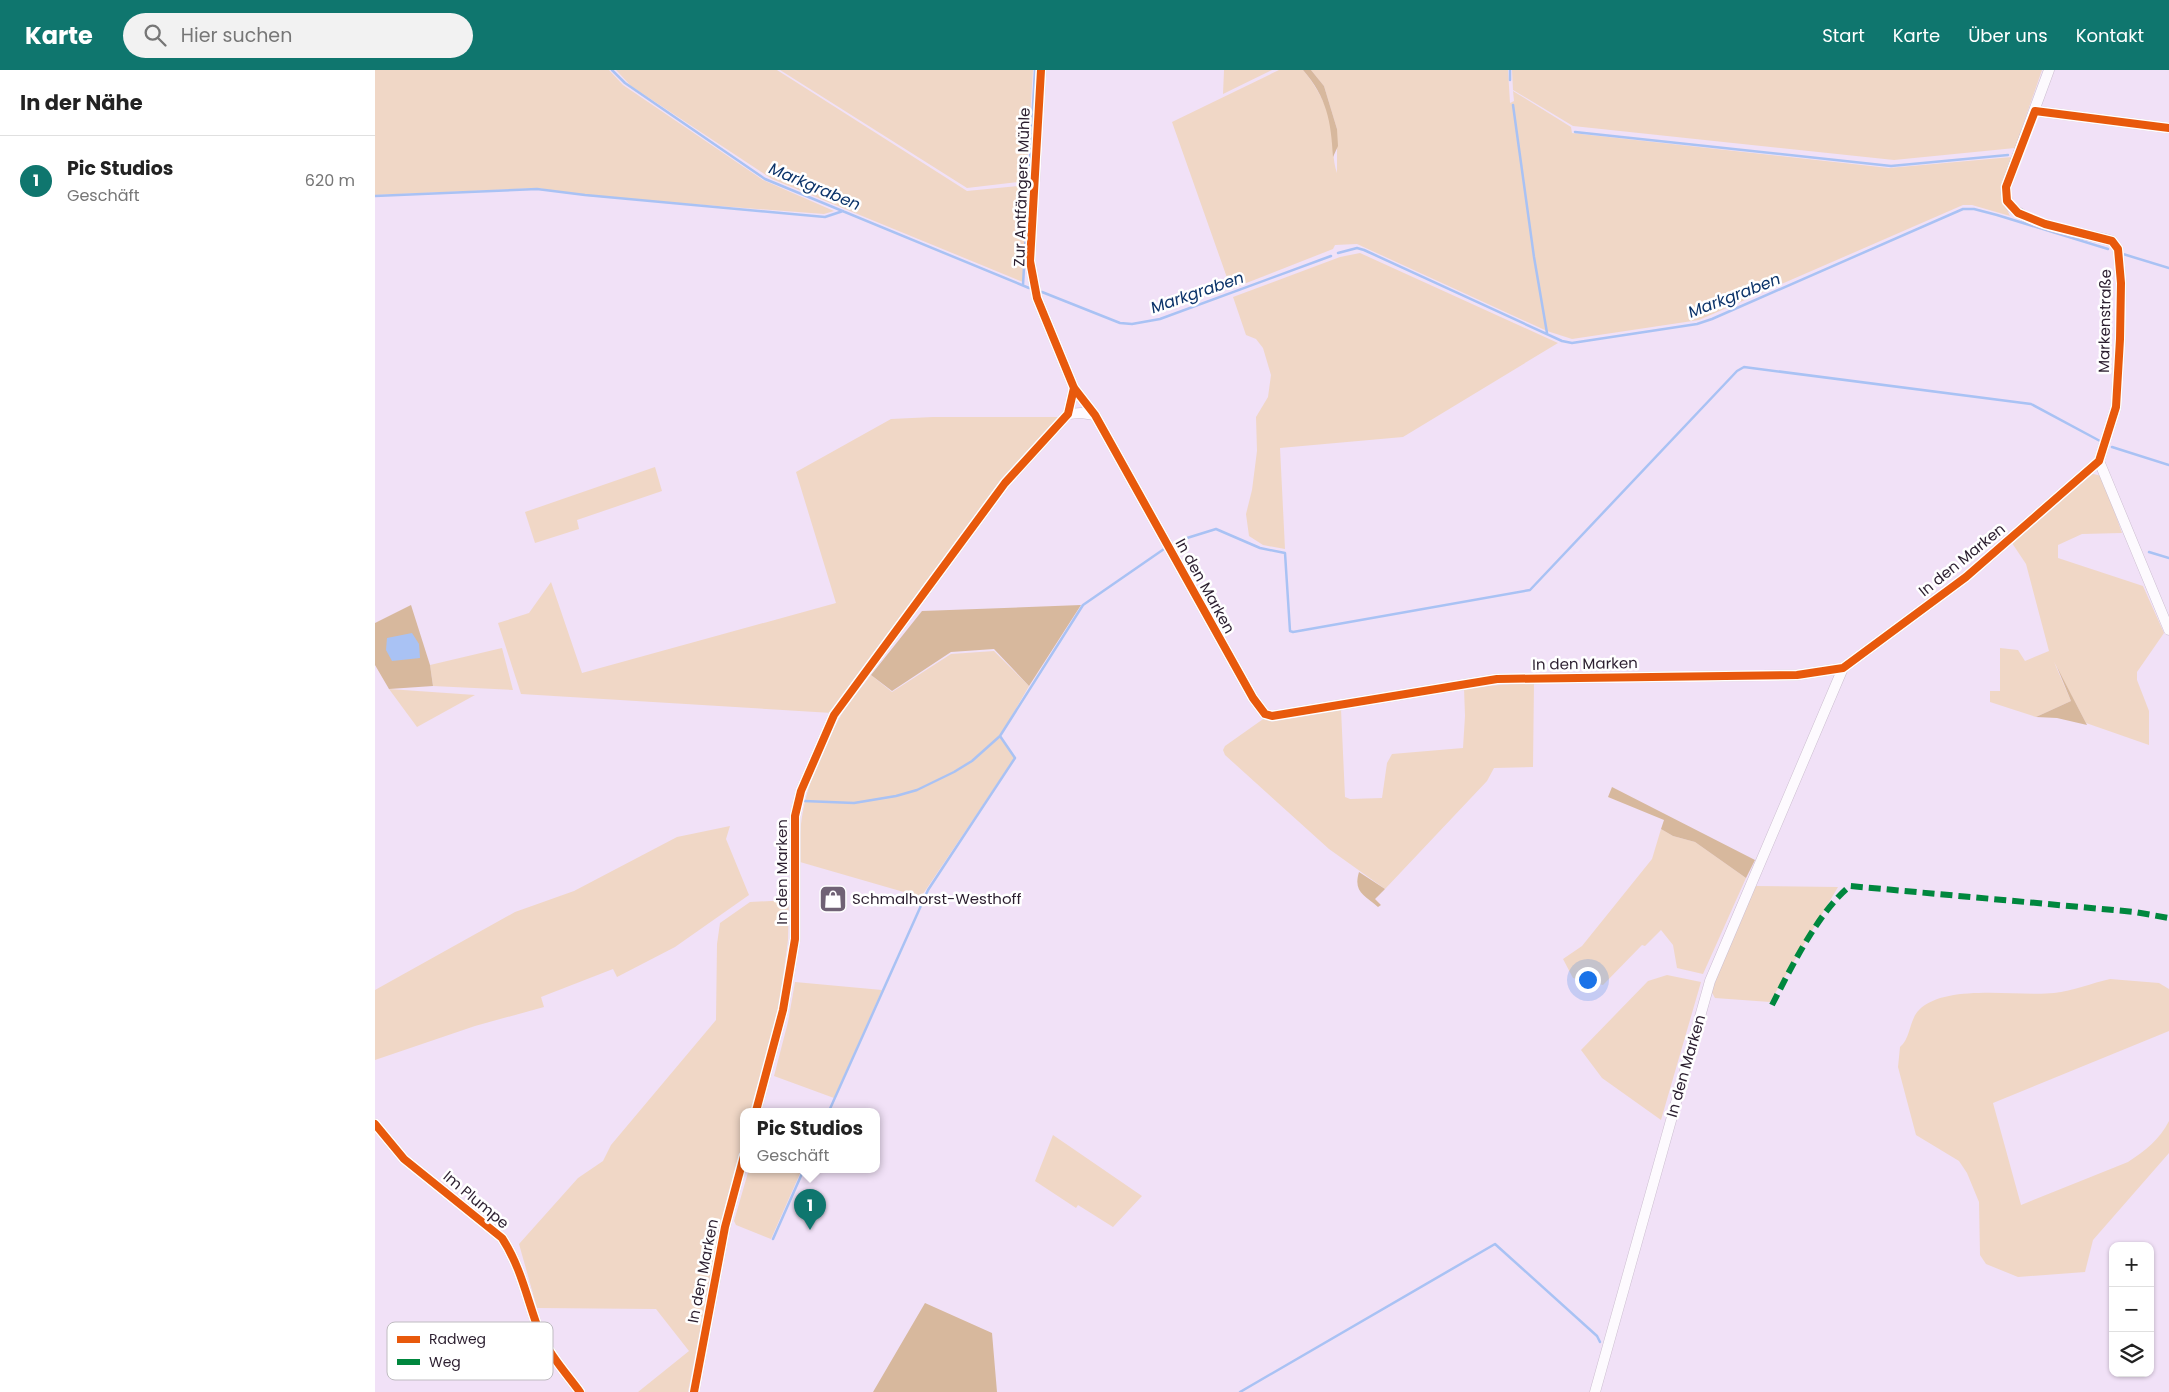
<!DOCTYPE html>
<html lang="de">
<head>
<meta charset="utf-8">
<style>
	body { margin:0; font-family:Poppins,sans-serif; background:#f2f2f2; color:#222 }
	.controls { position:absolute; right:15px; bottom:15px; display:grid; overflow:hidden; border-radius:10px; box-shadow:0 1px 4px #0004 }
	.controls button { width:45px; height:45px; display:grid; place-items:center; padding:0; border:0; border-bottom:1px solid #e0e0e0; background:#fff; color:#222; font:25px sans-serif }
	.you { position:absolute; left:1212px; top:909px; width:18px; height:18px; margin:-12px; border:4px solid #fff; border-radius:50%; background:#1a73e8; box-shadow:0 0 0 8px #1a73e833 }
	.badge { display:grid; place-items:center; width:32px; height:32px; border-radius:50%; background:#0f766e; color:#fff; font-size:16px; font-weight:700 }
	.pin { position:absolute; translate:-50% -41px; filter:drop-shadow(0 1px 2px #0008) }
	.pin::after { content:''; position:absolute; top:26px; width:18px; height:15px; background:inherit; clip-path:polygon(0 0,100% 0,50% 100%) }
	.popup { position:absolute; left:365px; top:1038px; width:140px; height:65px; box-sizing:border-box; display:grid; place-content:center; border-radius:10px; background:#fff; filter:drop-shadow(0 1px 4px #0005); font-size:16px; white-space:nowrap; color:#767676 }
	.popup b { font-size:19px; color:#222 }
	.popup::after { content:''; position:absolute; left:50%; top:100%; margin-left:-10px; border:10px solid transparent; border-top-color:#fff }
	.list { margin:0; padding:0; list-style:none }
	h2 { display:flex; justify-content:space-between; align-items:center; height:65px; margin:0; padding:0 20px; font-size:21px }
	h2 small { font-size:16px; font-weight:400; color:#767676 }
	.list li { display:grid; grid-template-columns:32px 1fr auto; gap:15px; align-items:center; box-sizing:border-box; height:90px; padding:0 20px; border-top:1px solid #e0e0e0 }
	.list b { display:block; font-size:19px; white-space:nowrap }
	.list p { margin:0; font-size:16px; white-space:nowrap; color:#767676 }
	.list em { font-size:16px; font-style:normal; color:#767676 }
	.icon { flex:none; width:28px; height:28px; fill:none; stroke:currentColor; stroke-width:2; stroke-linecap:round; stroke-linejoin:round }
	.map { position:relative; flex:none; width:1794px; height:1322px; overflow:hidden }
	header { display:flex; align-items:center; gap:30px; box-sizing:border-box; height:70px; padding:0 25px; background:#0f766e; color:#fff }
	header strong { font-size:24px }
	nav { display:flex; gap:28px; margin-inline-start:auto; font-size:18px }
	.search { width:350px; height:45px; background:#f2f2f2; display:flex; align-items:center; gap:12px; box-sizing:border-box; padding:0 18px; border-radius:28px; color:#767676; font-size:19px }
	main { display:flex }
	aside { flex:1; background:#fff }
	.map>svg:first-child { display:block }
</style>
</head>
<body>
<header>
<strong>Karte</strong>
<div class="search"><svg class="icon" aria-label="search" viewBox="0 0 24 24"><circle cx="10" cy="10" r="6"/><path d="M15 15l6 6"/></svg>Hier suchen</div>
<nav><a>Start</a><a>Karte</a><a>Über uns</a><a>Kontakt</a></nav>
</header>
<main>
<aside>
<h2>In der Nähe<small></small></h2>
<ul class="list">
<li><span class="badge">1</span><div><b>Pic Studios</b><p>Geschäft</p></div><em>620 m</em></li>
</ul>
</aside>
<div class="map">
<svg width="1794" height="1322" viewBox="0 0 1794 1322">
	<rect width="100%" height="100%" fill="#f1e1f7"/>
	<!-- green -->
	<path fill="#f0d7c6" d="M 0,0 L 234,0 L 248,15 L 388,110 L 459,141 L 449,144 L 211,126 L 163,118 L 0,125 Z
		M 241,0 L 402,0 L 592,121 L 652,115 L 648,212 L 397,109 L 256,16 Z
		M 405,0 L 658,0 L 651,111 L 592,118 Z
		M 849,0 L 897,0 L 848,24 Z
		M 904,0 L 928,0 C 942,17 954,38 957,60 C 959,75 957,89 962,103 L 962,59 L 949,16 L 936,0 L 1133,0 L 1135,33 L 1139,31 L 1138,21 L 1196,57 L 1197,63 L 1514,98 L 1637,87 L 1628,131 L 1635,146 L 1597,135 L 1588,135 L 1324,250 L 1197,269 L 1172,261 L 982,174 L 960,175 L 958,179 L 856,219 L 797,52 Z
		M 1137,0 L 1667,0 L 1640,78 L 1519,90 L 1198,56 L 1138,20 Z
		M 985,183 L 1183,273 L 1028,367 L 905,378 L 910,479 L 888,475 L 874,466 L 871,444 L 877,420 L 882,381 L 881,347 L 893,327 L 896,305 L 888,278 L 881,269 L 871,265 L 858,227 L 965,187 Z
		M 558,347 L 686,347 L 457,643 L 146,624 L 123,553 L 154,543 L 176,512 L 207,603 L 461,533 L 421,402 L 516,349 Z
		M 280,397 L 287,421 L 202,450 L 204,459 L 160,473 L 150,442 Z
		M 1714,403 L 1727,406 L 1747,463 L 1707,464 L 1683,475 L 1683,488 L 1768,516 L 1789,563 L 1762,602 L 1762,610 L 1774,641 L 1774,675 L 1711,653 L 1679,592 L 1696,631 L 1661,647 L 1615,632 L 1615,621 L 1625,621 L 1625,578 L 1643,580 L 1650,591 L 1674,581 L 1651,494 L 1637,473 Z
		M 127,578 L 138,620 L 58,616 L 55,595 Z
		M 619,581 L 654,616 L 625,666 L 640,687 L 546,827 L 425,792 C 421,742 439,692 464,649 C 472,633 486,619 496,605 L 517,622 L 576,584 Z
		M 1159,612 L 1158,697 L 1119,698 L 1112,711 L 1010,819 L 954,779 L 850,685 L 848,680 L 850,676 L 891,647 L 902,650 L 966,639 L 970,727 L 975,729 L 1007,728 L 1012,693 L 1017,684 L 1088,678 L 1090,646 L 1089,618 Z
		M 14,619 L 100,625 L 42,657 Z
		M 355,756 L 351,769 L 374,825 L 300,877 L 242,907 L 238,899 L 166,927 L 169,937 L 100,956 L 0,990 L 0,920 L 140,842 L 199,821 L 302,767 Z
		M 1286,759 L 1298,766 L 1320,772 L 1371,808 L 1328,904 L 1302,898 L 1298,875 L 1286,860 L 1270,876 L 1267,875 L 1228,915 L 1198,908 L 1188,889 L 1207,876 L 1277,789 Z
		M 1380,816 L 1463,817 L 1395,932 L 1340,928 L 1336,921 Z
		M 414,830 L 413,870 L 404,937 L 376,1041 L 369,1041 L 369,1070 L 346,1157 L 313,1322 L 263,1322 L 314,1281 L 281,1239 L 162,1238 L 144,1174 L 203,1108 L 228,1091 L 236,1075 L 341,950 L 342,874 L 345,853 L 375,832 Z
		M 1292,905 L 1326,912 L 1286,1050 L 1227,1008 L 1206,980 L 1273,911 Z
		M 1735,909 L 1784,913 L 1794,919 L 1794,961 L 1618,1033 L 1646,1135 L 1753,1092 C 1770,1081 1785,1069 1794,1051 L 1794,1083 L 1718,1170 L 1710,1202 L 1643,1207 L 1611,1194 L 1605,1185 L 1604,1132 L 1592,1103 L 1584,1091 L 1541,1065 L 1523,997 L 1525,977 C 1536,968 1534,950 1544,940 C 1571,913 1644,927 1679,923 C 1698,921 1717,913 1735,909 Z
		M 420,912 L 507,920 L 459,1028 L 399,1006 L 413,952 Z
		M 678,1065 L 767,1126 L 738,1157 L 703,1135 L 701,1138 L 660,1111 Z
		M 374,1099 L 427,1099 L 396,1169 L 361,1155 L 359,1151 Z"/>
	<!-- forest -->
	<path fill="#d7b89d" d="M 928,0 L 936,0 L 949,16 L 962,59 L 963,76 L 958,87 C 956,51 952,28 928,0 Z
		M 36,535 L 55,595 L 58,616 L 14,619 L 0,595 L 0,553 Z
		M 706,535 L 654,616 L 619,579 L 576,582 L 517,621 L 496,605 L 547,541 Z
		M 1682,597 L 1711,653 L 1712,655 L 1682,648 L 1661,647 L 1696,631 Z
		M 1237,717 L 1380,790 L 1371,808 L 1320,772 L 1298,766 L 1286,759 L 1289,750 L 1233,727 Z
		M 984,802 L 1010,819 L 1000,829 L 1006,835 L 1003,837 C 989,825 978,822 984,802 Z
		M 550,1233 L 617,1263 L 622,1322 L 498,1322 Z"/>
	<!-- water -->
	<path fill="#a9c2f4" d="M 37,563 L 44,574 L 45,588 L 17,591 L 11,580 L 12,568 Z"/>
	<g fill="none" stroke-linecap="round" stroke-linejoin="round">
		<!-- stream -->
		<path stroke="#a9c2f4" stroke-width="2.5" d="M 237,0 L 250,13 L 390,109 L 654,218
			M 1135,0 L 1135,10
			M 1138,35 L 1159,187 L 1172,263
			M 1200,62 L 1516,96 L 1633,85
			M 0,126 L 162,119 L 210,125 L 450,147 L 468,141
			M 963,183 L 982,178 L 989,180 L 1187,271 L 1197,273 L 1322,254 L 1337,249 L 1588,139 L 1599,139 L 1622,145 L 1733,179
			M 1748,184 L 1794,198
			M 648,215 L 660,0
			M 667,222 L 745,253 L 757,254 L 785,249 L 956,186
			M 1737,377 L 1794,395
			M 799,474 L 812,468 L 841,459 L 885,478 L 910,483 L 915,561 L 918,562 L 1155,520 L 1362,301 L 1369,297 L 1656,334 L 1725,371
			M 1774,482 L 1794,488
			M 429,731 L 479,733 L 521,726 L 542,720 L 579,702 L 597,691 L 625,666 L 708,535 L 789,479
			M 454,1041 L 553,820 L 640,688 L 625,666
			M 398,1169 L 429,1099
			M 865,1322 L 1120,1174 L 1222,1266 L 1225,1272"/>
		<!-- street casing -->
		<g stroke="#ccbed0" stroke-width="11">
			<path id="street" d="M 666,0 L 655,191 L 662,228 L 699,318 L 720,345 L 878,628 L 890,644 L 897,646 L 1122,609 L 1422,605 L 1468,598 L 1591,507 L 1724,391
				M 1674,0 L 1631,117 C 1631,122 1631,128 1633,132 C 1647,156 1711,163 1737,171 L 1743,179 L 1746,213 L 1745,269 L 1741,337 L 1724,391 L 1794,560
				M 1660,41 L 1794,58
				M 693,344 L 706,343 L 720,345
				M 381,1041 L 408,940 L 420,869 L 420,746 L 426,721 L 459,645 L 630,413 L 693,344 L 699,318
				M 0,1054 L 29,1089 L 127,1168 C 146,1197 152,1229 164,1261 C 173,1283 191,1303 205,1322
				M 319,1322 L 350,1157 L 369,1086
				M 1220,1322 L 1335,911 L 1468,598"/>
		</g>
		<!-- street -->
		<use href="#street" stroke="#fdfafe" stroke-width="10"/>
		<!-- quiet -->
		<path stroke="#00873e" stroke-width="6" stroke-dasharray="12 6" stroke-linecap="butt" d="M 1397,935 C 1416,898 1443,842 1475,816 L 1760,842 L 1794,848"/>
		<!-- cycleway casing -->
		<g stroke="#fff" stroke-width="11">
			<path id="cycleway" d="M 666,0 L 655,191 L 662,228 L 699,318 L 720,345 L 878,628 L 890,644 L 897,646 L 1122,609 L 1422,605 L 1468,598 L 1591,507 L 1724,391 L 1741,337 L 1745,269 L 1746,213 L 1743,179 L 1737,171 L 1670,154 L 1643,143 L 1632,131 L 1631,117 L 1660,41 L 1794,58
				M 381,1041 L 408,940 L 420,869 L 420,746 L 426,721 L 459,645 L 630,413 L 693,344 L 699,318
				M 0,1054 L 29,1089 L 127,1168 C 146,1197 152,1229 164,1261 C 173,1283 191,1303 205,1322
				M 319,1322 L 350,1157 L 369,1086"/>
		</g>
		<!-- cycleway -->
		<use href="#cycleway" stroke="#e8590c" stroke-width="8"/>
	</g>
	<!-- icons -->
	<defs>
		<g id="shop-square" transform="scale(1.4375)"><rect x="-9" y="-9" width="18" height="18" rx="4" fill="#706275" stroke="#fff"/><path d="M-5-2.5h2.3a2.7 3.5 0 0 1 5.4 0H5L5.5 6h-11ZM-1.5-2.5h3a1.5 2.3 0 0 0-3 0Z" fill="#fff"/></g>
	</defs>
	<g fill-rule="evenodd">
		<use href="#shop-square" x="458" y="829"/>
	</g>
	<g text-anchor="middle" stroke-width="5" stroke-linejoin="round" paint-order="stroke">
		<!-- street labels -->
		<g font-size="15" fill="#2b1e2f" stroke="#fff">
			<text transform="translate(647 117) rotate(-88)" y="5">Zur Antfängers Mühle</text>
			<text transform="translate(1730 251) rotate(-89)" y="5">Markenstraße</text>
			<text transform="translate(1587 490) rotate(-39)" y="5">In den Marken</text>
			<text transform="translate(830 516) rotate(61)" y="5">In den Marken</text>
			<text transform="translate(1210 594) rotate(-1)" y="5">In den Marken</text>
			<text transform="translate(407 802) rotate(-90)" y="5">In den Marken</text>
			<text transform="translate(1311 996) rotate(-74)" y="5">In den Marken</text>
			<text transform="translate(101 1130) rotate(40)" y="5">Im Plumpe</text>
			<text transform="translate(328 1201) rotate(-79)" y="5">In den Marken</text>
		</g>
		<!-- poi labels -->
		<g font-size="15" fill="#2b1e2f" stroke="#fff" text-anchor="start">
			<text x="477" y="834">Schmalhorst-Westhoff</text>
		</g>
		<!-- water labels -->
		<g font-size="16" font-style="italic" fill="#0b3369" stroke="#fff">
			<text transform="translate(440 116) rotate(23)" y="6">Markgraben</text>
			<text transform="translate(822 222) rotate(-19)" y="6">Markgraben</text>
			<text transform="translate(1359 225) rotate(-21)" y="6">Markgraben</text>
		</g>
	</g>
	<!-- legend -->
	<rect x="12" y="1252" width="166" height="58" rx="8" fill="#fff" stroke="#bfbcc1" stroke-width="1"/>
	<rect x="22" y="1266" width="23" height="7" fill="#e8590c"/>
	<rect x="22" y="1289" width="23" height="6" fill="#00873e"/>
	<g font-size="14" fill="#2b1e2f">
		<text x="54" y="1274">Radweg</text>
		<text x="54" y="1297">Weg</text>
	</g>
</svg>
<div class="controls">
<button>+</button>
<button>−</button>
<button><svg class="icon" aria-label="layers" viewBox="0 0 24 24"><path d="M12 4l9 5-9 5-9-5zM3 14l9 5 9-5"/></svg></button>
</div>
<div class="you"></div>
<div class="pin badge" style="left:435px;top:1160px">1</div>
<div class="popup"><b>Pic Studios</b>Geschäft</div>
</div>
</main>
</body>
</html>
